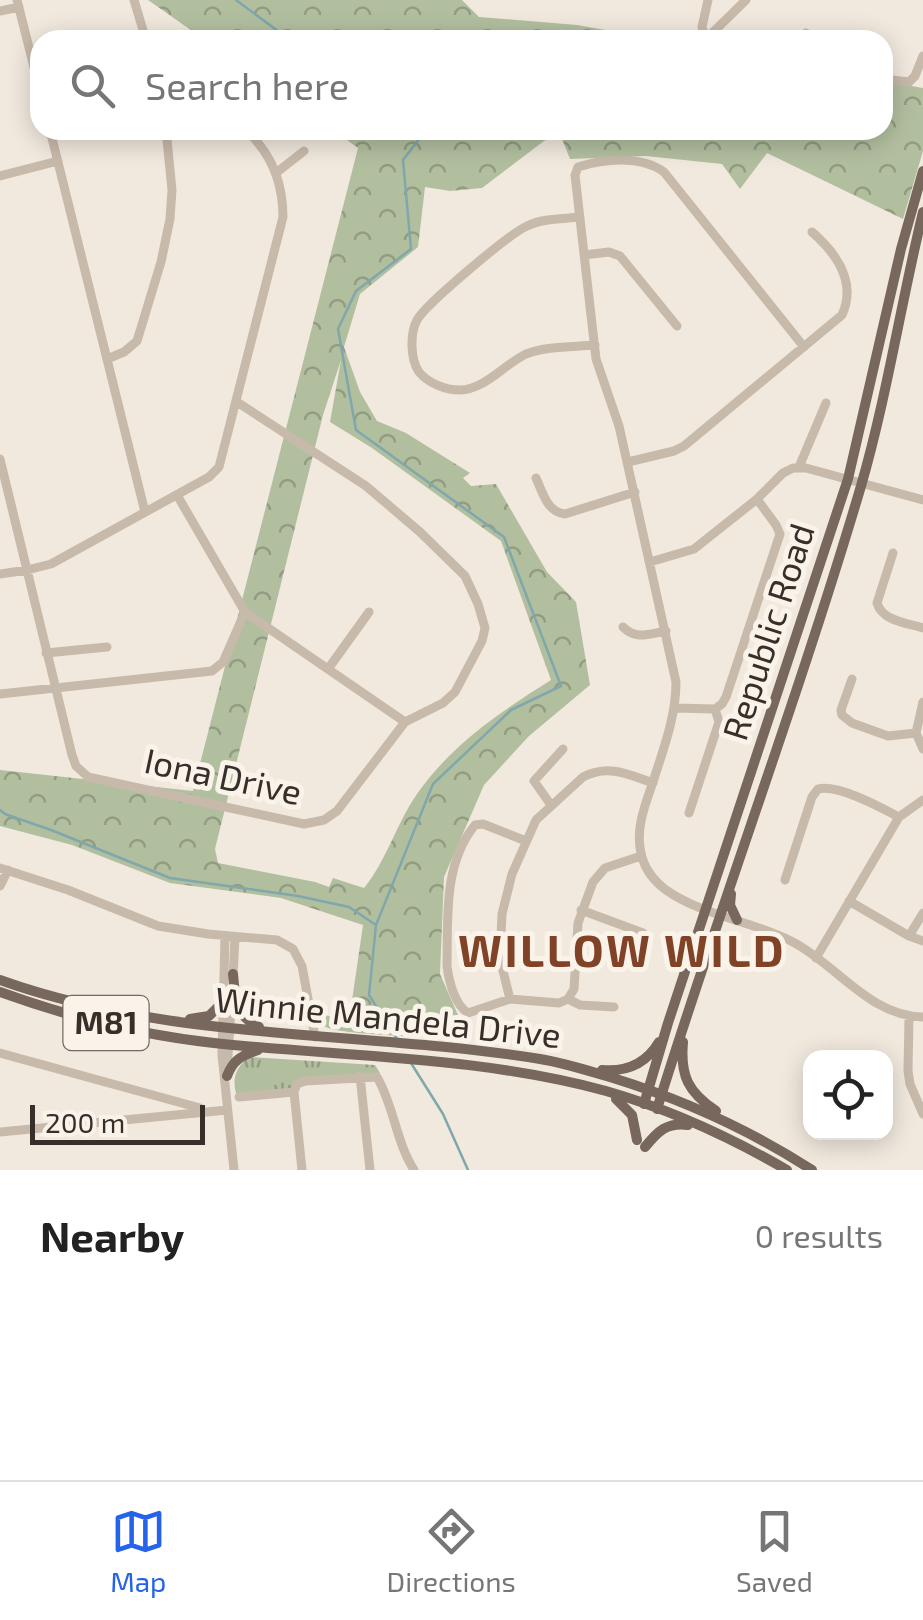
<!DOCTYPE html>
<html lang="en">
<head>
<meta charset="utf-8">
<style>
	body { margin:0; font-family:"Exo 2",sans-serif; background:#f2f2f2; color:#222 }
	.controls { position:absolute; right:30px; bottom:30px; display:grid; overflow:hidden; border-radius:20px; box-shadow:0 5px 25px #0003 }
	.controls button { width:90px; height:90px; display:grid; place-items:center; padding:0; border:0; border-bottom:2px solid #e0e0e0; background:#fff; color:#222; font:50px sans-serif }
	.scale { position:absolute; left:30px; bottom:25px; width:175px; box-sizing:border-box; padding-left:10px; border:5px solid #372f2a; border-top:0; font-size:28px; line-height:35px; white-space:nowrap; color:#372f2a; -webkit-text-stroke:8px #f9f3ea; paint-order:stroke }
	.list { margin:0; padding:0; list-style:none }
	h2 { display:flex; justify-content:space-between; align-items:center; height:130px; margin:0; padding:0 40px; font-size:42px }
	h2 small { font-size:32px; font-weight:400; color:#767676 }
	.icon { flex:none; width:55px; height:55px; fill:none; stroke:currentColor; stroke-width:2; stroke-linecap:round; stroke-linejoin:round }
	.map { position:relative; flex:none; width:923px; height:1170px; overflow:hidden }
	.search { position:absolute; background:#fff; box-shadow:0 5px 25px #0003; left:30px; right:30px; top:30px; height:110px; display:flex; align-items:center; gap:25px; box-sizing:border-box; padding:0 35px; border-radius:30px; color:#767676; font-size:38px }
	.sheet { height:310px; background:#fff }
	nav { display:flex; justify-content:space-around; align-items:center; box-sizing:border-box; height:140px; border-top:2px solid #e0e0e0; background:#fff; font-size:28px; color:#767676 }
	nav a { display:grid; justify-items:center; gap:5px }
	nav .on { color:#2563eb }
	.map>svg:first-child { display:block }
</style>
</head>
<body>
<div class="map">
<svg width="923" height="1170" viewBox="0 0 923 1170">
	<defs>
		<pattern id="grass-tufts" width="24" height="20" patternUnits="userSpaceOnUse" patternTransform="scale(2.5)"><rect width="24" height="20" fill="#b2bf9f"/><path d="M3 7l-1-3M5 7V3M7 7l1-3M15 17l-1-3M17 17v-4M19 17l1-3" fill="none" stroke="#929c82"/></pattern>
		<pattern id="park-crowns" width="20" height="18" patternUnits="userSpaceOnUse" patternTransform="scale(2.5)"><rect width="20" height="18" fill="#b2bf9f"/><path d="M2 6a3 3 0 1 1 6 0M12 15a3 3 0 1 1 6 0" fill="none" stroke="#929c82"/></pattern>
	</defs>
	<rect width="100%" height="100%" fill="#f1e9de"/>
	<!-- grass -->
	<path fill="url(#grass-tufts)" d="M 249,1057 L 375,1065 L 380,1073 L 310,1078 L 289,1092 L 237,1096 C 231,1079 236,1067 249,1057 Z"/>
	<!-- park -->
	<path fill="url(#park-crowns)" fill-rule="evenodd" d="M 148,0 L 462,0 L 479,17 L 577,25 L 663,40 L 205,40 Z
		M 883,81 L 923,88 L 923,151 L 903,219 L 767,153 L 740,189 L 722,164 L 646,156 L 570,159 L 560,134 L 544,141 L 482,188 L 450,191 L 425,187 L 418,247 L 360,294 L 344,347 L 360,392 L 377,421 L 406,433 L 470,473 L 463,478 L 471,486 L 496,484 L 547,572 L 576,602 L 590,685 L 529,736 L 484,785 L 444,877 L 440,974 L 468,1038 C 444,1037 338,1036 324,1026 C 318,1022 318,1020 317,1013 L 349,1021 L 363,925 L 281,898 L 170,883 L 72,845 L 0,826 L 0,770 L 193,791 L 358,148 L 333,130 L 883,130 ZM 341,360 L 330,422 L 372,448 L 501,541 L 551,680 C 500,712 452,744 417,794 C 396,824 387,860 364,888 L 333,878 L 329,887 L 315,882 L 218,863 L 215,849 L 323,415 Z"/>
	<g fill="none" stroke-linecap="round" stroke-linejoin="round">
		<!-- stream -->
		<path stroke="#7fa7ac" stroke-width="2.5" d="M 236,0 L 290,40
			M 0,810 L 5,814 L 51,830 L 170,878 L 298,896 L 349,907 L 376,925
			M 397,1039 L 369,995 L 376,925 L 433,784 L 511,710 L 561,686 L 504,537 L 356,430 L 338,329 L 356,291 L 411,249 L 403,160 L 423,134 L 417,130
			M 411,1063 L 443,1114 L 468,1170"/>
		<!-- minor -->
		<path stroke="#c8baab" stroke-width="9" d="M 17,0 L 40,91
			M 134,0 L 146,40
			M 0,11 L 19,7
			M 706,39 L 746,0
			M 706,40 L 702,27 L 708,0
			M 798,40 L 806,33
			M 883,79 L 909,82 L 915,76 L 923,56
			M 50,130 L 145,512
			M 276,173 L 304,151
			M 0,176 L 58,161
			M 580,217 C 563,219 543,218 527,226 C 509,234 426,304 417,320 C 410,333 410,359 419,372 C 428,383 445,390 460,390 C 484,390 505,364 526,354 C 546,346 573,347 595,345
			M 584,255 L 609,252 L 620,256 L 677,326
			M 804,347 L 664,172 C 641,155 604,159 578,167 L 575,175 L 596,359 L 619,426 L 676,682 C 676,716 664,747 654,779 C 646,803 635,827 641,853 C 644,868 654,881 666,890 C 703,916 753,921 793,942 C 837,965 869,1016 923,1017
			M 107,359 L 124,352 L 137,341 L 161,262 L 170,219 L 172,190 L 166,130
			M 0,459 L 72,755 L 76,766 L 88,777 L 304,824 L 324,820 L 337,811 L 405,722 L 443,703 L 455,692 L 482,641 L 485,628 L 478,604 L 465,576 L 420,532 L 366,486 L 237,402
			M 628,462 L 674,451 L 684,446 L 842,315 C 857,282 836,253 812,232
			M 799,467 L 826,403
			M 536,478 C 543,493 547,512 565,514 L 635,492
			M 177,495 L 245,612 L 405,722
			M 893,553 L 877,603 C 882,621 907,623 923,628
			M 650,562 L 694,549 L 757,499 L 783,473 L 793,468 L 806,468 L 923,500
			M 0,574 L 27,570 L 51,564 L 209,477 L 219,467 L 283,217 C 283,183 271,153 246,130
			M 623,627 C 636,640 648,634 666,631
			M 46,653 L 107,647
			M 328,669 L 369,612
			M 852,679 L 841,710 L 842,715 L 852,723 L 888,736 L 916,733
			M 0,694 L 212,671 L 223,662 L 245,612
			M 923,702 L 916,733 L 923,749
			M 675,708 L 715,709
			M 715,709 L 722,704 L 726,697 L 780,534 L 776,525 L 757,499
			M 551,805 L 534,781 L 563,749
			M 689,813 L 719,722 L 715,709
			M 526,841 L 483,824 L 475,825 C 443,864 448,919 447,966 C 449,982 455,1005 468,1013 L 510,999 L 559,1003 L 568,999 L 580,1005 L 614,1007
			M 0,868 L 68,890 L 158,926 L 208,934 L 277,940 L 293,949 L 302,966 L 315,1037
			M 785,880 L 812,797 L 818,789 C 838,784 880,807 899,817
			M 0,886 L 8,870
			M 849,901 L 909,936 L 923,941
			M 581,910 L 643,933
			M 225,936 L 222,1055 L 234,1170
			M 909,936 L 923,913
			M 816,958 L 899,817 L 923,800
			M 233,978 L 235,937
			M 510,999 L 500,959 L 502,914 L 512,874 L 536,820 L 583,777 C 608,764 628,774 653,783
			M 568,999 L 574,989 L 578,923 L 593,882 L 605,868 L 641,856
			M 909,1017 L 908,1071 L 910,1084 L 923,1114
			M 0,1053 L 200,1108
			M 227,1072 L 232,993
			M 360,1076 L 370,1170
			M 294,1092 L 297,1084 L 305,1081 L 377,1077 C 394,1106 396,1142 414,1170
			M 294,1092 L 302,1170
			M 239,1097 L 294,1092
			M 0,1132 L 227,1110"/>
		<!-- major -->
		<path stroke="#77675c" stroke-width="10" d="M 731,894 L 730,905 L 737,920
			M 233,974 C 236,1002 233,1013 259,1027
			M 0,980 C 173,1042 360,1030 540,1059 C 565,1063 589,1071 613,1078 C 684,1100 750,1130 812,1170
			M 0,992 C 69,1017 141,1035 214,1043 C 345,1057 478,1056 606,1091 C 669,1109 730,1137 787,1170
			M 190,1019 L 209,1016 L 223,1002
			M 683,1042 C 680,1076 688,1092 716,1111
			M 602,1070 C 626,1072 646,1064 659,1042
			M 227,1076 C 233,1060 242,1055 258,1050
			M 616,1099 L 632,1115 L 637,1140
			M 644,1104 L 668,1023 L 848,479 L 901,249 L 923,171
			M 657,1109 C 722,900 799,696 861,486 C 887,396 901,303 923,212
			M 645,1147 C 658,1131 667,1122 688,1125"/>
	</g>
	<g text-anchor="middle" stroke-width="10" stroke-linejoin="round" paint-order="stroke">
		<!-- shield labels -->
		<rect fill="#f9f3ea" stroke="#716a64" stroke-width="2.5" x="63.5" y="996" width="85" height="54" rx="8"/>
		<g font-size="32" font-weight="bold" fill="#372f2a">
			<text x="106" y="1034">M81</text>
		</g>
		<!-- street labels -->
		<g font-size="35" fill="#372f2a" stroke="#f9f3ea">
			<text transform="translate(769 632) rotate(-72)" y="12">Republic Road</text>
			<text transform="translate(223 777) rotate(12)" y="12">Iona Drive</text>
			<text transform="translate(388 1018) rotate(6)" y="12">Winnie Mandela Drive</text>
		</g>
		<!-- district labels -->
		<g font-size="45" font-weight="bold" letter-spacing="2.5" fill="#804328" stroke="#f9f3ea">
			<text x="622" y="967">WILLOW WILD</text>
		</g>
	</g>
</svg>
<div class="controls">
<button><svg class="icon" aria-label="locate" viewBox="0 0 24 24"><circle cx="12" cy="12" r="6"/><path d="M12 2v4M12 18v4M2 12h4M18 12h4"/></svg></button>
</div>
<div class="scale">200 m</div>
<div class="search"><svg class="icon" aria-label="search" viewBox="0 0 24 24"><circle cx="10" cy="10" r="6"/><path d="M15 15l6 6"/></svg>Search here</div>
</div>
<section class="sheet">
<h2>Nearby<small>0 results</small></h2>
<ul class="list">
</ul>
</section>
<nav>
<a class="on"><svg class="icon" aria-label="map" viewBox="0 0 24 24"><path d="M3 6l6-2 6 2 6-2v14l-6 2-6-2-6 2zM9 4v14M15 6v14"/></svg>Map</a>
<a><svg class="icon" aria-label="directions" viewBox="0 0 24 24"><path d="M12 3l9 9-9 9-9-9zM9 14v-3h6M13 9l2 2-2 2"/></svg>Directions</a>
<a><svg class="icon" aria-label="saved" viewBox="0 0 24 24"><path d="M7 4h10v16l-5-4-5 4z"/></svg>Saved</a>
</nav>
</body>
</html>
